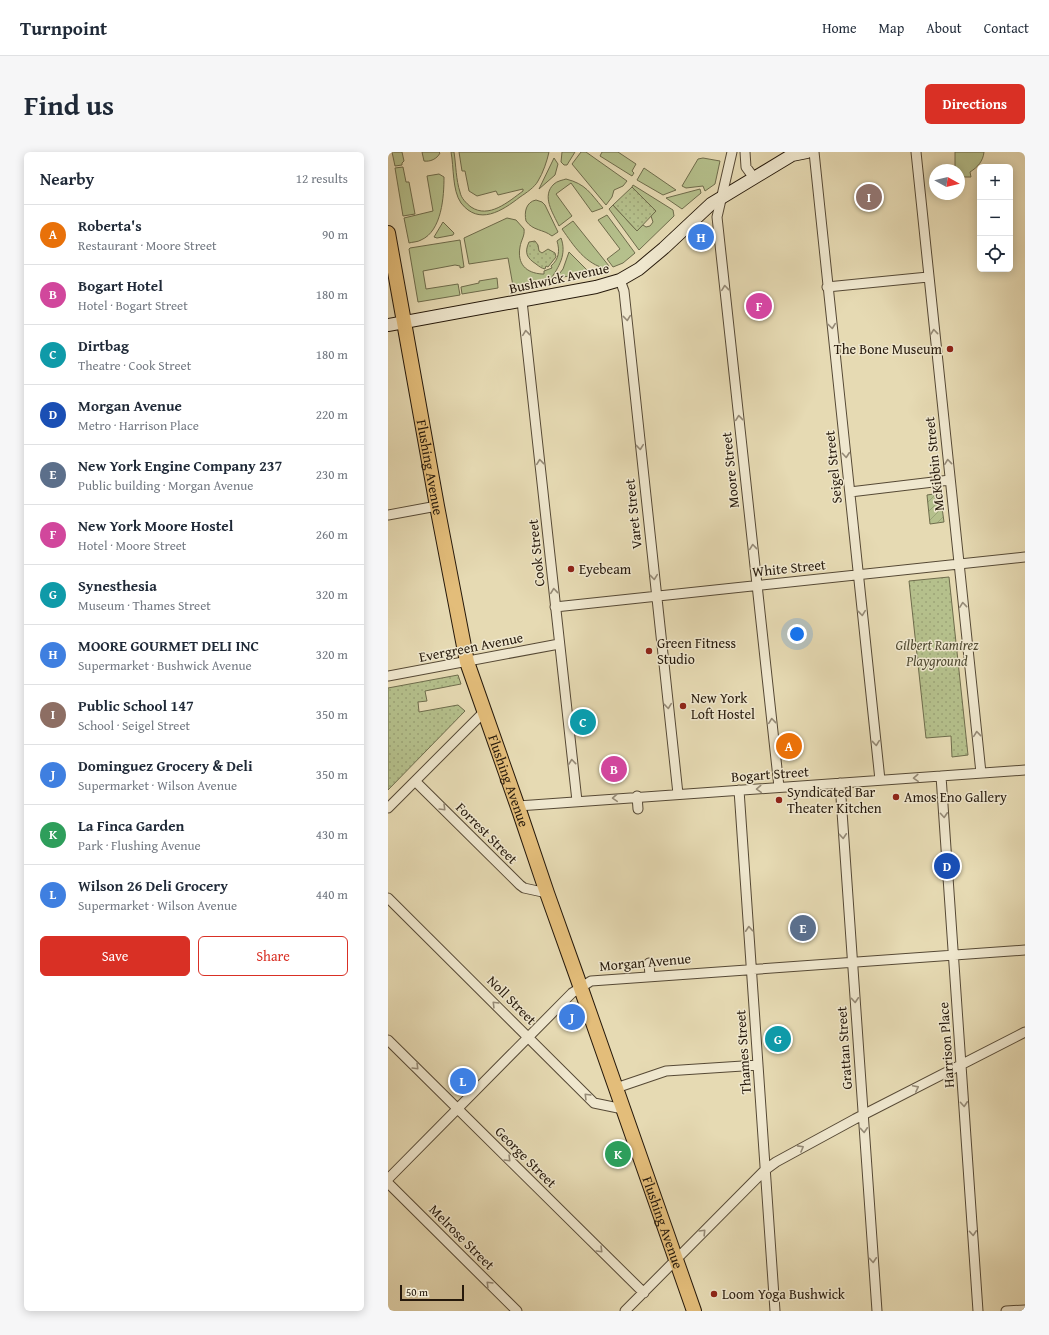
<!DOCTYPE html>
<html lang="en">
<head>
<meta charset="utf-8">
<style>
	body { margin:0; font-family:"Gentium Book Plus",serif; background:#f6f6f7; color:#1f2937 }
	.controls { position:absolute; right:12px; top:12px; display:grid; overflow:hidden; border-radius:6px; box-shadow:0 2px 10px #0003 }
	.controls button { width:36px; height:36px; display:grid; place-items:center; padding:0; border:0; border-bottom:1px solid #e0e1e3; background:#fff; color:#1f2937; font:20px sans-serif }
	.compass { position:absolute; left:541px; top:12px; width:36px; height:36px; border-radius:50%; background:#fff; box-shadow:0 2px 10px #0003; rotate:98deg }
	.scale { position:absolute; left:12px; bottom:10px; width:64px; box-sizing:border-box; padding-left:4px; border:2px solid #26190b; border-top:0; font-size:11px; line-height:14px; white-space:nowrap; color:#26190b; -webkit-text-stroke:3px #efe7ce; paint-order:stroke }
	.you { position:absolute; left:409px; top:482px; width:14px; height:14px; margin:-10px; border:3px solid #fff; border-radius:50%; background:#1a73e8; box-shadow:0 0 0 6px #1a73e833 }
	.badge { display:grid; place-items:center; width:26px; height:26px; border-radius:50%; background:#d93025; color:#fff; font-size:13px; font-weight:700 }
	.pin { position:absolute; translate:-50% -50%; border:2px solid #fff; box-shadow:0 1px 4px #0006 }
	.list { margin:0; padding:0; list-style:none }
	h2 { display:flex; justify-content:space-between; align-items:center; height:52px; margin:0; padding:0 16px; font-size:17px }
	h2 small { font-size:13px; font-weight:400; color:#747a83 }
	.list li { display:grid; grid-template-columns:26px 1fr auto; gap:12px; align-items:center; box-sizing:border-box; height:60px; padding:0 16px; border-top:1px solid #e0e1e3 }
	.list b { display:block; font-size:15px; white-space:nowrap }
	.list p { margin:0; font-size:13px; white-space:nowrap; color:#747a83 }
	.list em { font-size:13px; font-style:normal; color:#747a83 }
	.actions { display:flex; gap:8px; padding:12px 16px }
	.actions a { flex:1; padding:9px 0; border:1px solid #d93025; border-radius:6px; text-align:center; font-size:14px; color:#d93025 }
	.actions .main { background:#d93025; color:#fff }
	.icon { flex:none; width:22px; height:22px; fill:none; stroke:currentColor; stroke-width:2; stroke-linecap:round; stroke-linejoin:round }
	.map { position:relative; flex:none; width:637px; height:1159px; overflow:hidden; border-radius:6px }
	header { display:flex; align-items:center; gap:24px; box-sizing:border-box; height:56px; padding:0 20px; background:#fff; border-bottom:1px solid #e0e1e3 }
	header strong { font-size:19px }
	nav { display:flex; gap:22px; margin-inline-start:auto; font-size:14px }
	.intro { display:flex; align-items:center; justify-content:space-between; box-sizing:border-box; height:96px; padding:0 24px }
	h1 { margin:0; font-size:28px }
	.button { padding:10px 18px; border-radius:6px; background:#d93025; color:#fff; font-size:14px; font-weight:700 }
	main { display:flex; gap:24px; padding:0 24px }
	aside { flex:1; background:#fff; border-radius:6px; box-shadow:0 2px 10px #0003 }
	.map>svg:first-child { display:block }
</style>
</head>
<body>
<header>
<strong>Turnpoint</strong>
<nav><a>Home</a><a>Map</a><a>About</a><a>Contact</a></nav>
</header>
<div class="intro"><h1>Find us</h1><a class="button">Directions</a></div>
<main>
<aside>
<h2>Nearby<small>12 results</small></h2>
<ul class="list">
<li><span class="badge" style="background:#e8710a">A</span><div><b>Roberta's</b><p>Restaurant · Moore Street</p></div><em>90 m</em></li>
<li><span class="badge" style="background:#d1479c">B</span><div><b>Bogart Hotel</b><p>Hotel · Bogart Street</p></div><em>180 m</em></li>
<li><span class="badge" style="background:#0f9aa8">C</span><div><b>Dirtbag</b><p>Theatre · Cook Street</p></div><em>180 m</em></li>
<li><span class="badge" style="background:#1a4fb4">D</span><div><b>Morgan Avenue</b><p>Metro · Harrison Place</p></div><em>220 m</em></li>
<li><span class="badge" style="background:#5c6f8a">E</span><div><b>New York Engine Company 237</b><p>Public building · Morgan Avenue</p></div><em>230 m</em></li>
<li><span class="badge" style="background:#d1479c">F</span><div><b>New York Moore Hostel</b><p>Hotel · Moore Street</p></div><em>260 m</em></li>
<li><span class="badge" style="background:#0f9aa8">G</span><div><b>Synesthesia</b><p>Museum · Thames Street</p></div><em>320 m</em></li>
<li><span class="badge" style="background:#3f7fe0">H</span><div><b>MOORE GOURMET DELI INC</b><p>Supermarket · Bushwick Avenue</p></div><em>320 m</em></li>
<li><span class="badge" style="background:#8d6e63">I</span><div><b>Public School 147</b><p>School · Seigel Street</p></div><em>350 m</em></li>
<li><span class="badge" style="background:#3f7fe0">J</span><div><b>Dominguez Grocery &amp; Deli</b><p>Supermarket · Wilson Avenue</p></div><em>350 m</em></li>
<li><span class="badge" style="background:#2e9e5b">K</span><div><b>La Finca Garden</b><p>Park · Flushing Avenue</p></div><em>430 m</em></li>
<li><span class="badge" style="background:#3f7fe0">L</span><div><b>Wilson 26 Deli Grocery</b><p>Supermarket · Wilson Avenue</p></div><em>440 m</em></li>
</ul>
<div class="actions"><a class="main">Save</a><a>Share</a></div>
</aside>
<div class="map">
<svg width="637" height="1159" viewBox="0 0 637 1159">
	<defs>
		<pattern id="park-dots" width="8" height="8" patternUnits="userSpaceOnUse"><rect width="8" height="8" fill="#b5c08c"/><path d="M2 2h.1M6 6h.1" fill="none" stroke="#9ca477" stroke-width="1.8" stroke-linecap="round"/></pattern>
		<pattern id="garden-furrows" width="10" height="10" patternUnits="userSpaceOnUse"><rect width="10" height="10" fill="#b5c08c"/><path d="M-1 1l2-2M0 10L10 0M9 11l2-2" fill="none" stroke="#9ca477"/></pattern>
	</defs>
	<rect width="100%" height="100%" fill="#e6dab3"/>
	<filter id="stains"><feTurbulence type="fractalNoise" baseFrequency=".005" numOctaves="4"/><feColorMatrix values="0 0 0 0 .2 0 0 0 0 .09 0 0 0 0 .02 0 0 0 .5 -.17"/></filter>
	<radialGradient id="worn" r=".72"><stop offset=".6" stop-color="#630" stop-opacity="0"/><stop offset="1" stop-color="#630" stop-opacity=".3"/></radialGradient>
	<!-- grass -->
	<path fill="#b5c08c" stroke="#6e6c4c" d="M 4,0 L 14,0 L 16,9 L 14,11 L 14,13 L 7,14 Z
		M 34,0 L 51,0 L 52,1 C 49,7 42,10 36,9 Z
		M 63,0 L 66,0 C 68,13 68,28 72,40 C 73,46 78,51 83,55 C 101,67 120,50 135,39 L 135,37 L 110,43 L 108,39 L 89,44 L 81,39 L 77,19 L 74,19 L 71,0 L 161,0 C 159,9 155,21 150,29 C 147,35 138,41 132,45 C 114,59 91,74 73,51 C 64,38 66,15 63,0 Z
		M 174,0 L 187,0 L 179,13 L 176,13 L 173,10 Z
		M 193,0 L 198,0 L 239,29 L 235,34 L 226,38 L 224,45 L 218,53 L 184,12 Z
		M 214,0 L 230,0 L 248,12 L 244,19 L 246,21 L 244,24 L 212,4 Z
		M 567,0 L 596,0 C 595,9 590,15 582,20 L 583,25 L 571,25 L 571,18 L 567,18 Z
		M 166,6 L 170,12 L 167,23 L 151,37 Z
		M 315,6 L 332,9 L 327,32 L 317,39 L 315,34 L 298,36 L 294,34 L 310,7 Z
		M 15,15 L 18,30 L 21,30 L 27,62 L 15,64 L 7,16 Z
		M 256,16 L 288,38 L 275,43 L 249,28 Z
		M 51,22 L 56,25 C 56,44 54,79 33,88 C 30,90 24,90 21,91 L 16,66 L 45,59 L 39,24 Z
		M 178,27 C 198,32 202,41 215,56 L 204,60 L 183,31 L 168,42 L 184,64 L 171,74 C 165,61 153,44 166,32 C 169,29 175,28 178,27 Z
		M 245,33 L 285,58 L 286,64 L 251,98 L 221,57 L 225,53 L 249,79 L 255,73 L 258,75 L 262,74 L 265,70 L 263,64 L 268,59 L 244,35 Z
		M 312,37 L 313,41 L 294,57 L 278,46 Z
		M 148,48 L 154,50 L 157,53 L 170,80 L 164,84 C 155,77 145,79 138,69 C 136,60 138,50 148,48 Z
		M 219,63 L 247,101 L 235,111 L 225,115 L 219,107 L 232,97 L 210,68 Z
		M 119,66 L 128,68 L 136,77 C 137,84 133,88 132,95 C 129,112 138,121 154,122 L 156,122 L 156,119 L 164,116 L 163,114 C 171,107 172,99 169,89 L 173,86 C 179,102 171,115 162,128 L 125,134 L 120,106 L 81,112 L 76,86 Z
		M 185,69 L 221,114 L 219,117 C 197,112 186,94 174,77 Z
		M 55,70 L 66,81 L 65,83 L 49,86 L 46,85 Z
		M 72,88 L 76,115 L 72,116 L 72,114 L 67,113 L 35,119 L 38,137 L 70,132 L 72,143 L 30,150 L 21,97 L 22,96 Z
		M 181,100 L 202,121 L 168,126 L 175,117 Z
		M 109,126 L 110,136 L 74,142 L 73,135 L 91,131 L 91,129 Z"/>
	<!-- park -->
	<path fill="url(#park-dots)" stroke="#6e6c4c" d="M 244,35 L 268,59 L 249,79 L 225,53 Z
		M 147,89 L 150,93 L 151,99 L 154,101 L 160,97 L 167,101 L 168,105 L 160,115 L 158,114 L 157,117 C 153,116 152,115 148,112 C 139,106 136,101 141,90 Z
		M 561,425 L 580,603 L 564,605 L 563,584 L 538,586 L 521,429 Z
		M 70,523 L 73,532 L 37,539 L 39,549 L 30,550 L 31,560 L 70,553 L 77,559 L 0,638 L 0,536 Z"/>
	<!-- garden -->
	<path fill="url(#garden-furrows)" stroke="#6e6c4c" d="M 552,341 L 556,370 L 542,372 L 539,343 Z"/>
	<g fill="none" stroke-linecap="round" stroke-linejoin="round">
		<!-- street casing -->
		<g stroke="#564935" stroke-width="11">
			<path id="street" d="M 344,0 L 329,65 L 391,635
				M 357,0 L 358,15 L 366,26
				M 426,0 L 492,628
				M 528,0 L 593,621
				M 232,128 L 236,139 L 290,642
				M 439,135 L 540,125
				M 134,149 L 189,649
				M 462,340 L 562,328
				M 0,363 L 49,354
				M 167,455 L 637,405
				M 0,524 L 171,492
				M 553,624 L 590,1159
				M 27,629 L 132,733 L 136,736 L 159,741
				M 452,631 L 489,1159
				M 351,638 L 387,1159
				M 249,644 L 250,657
				M 130,654 L 637,618
				M 0,656 L 97,559
				M 0,746 L 206,951 L 235,957
				M 261,811 L 262,824
				M 0,888 L 256,1141
				M 228,936 L 278,919 L 370,913
				M 0,1027 L 184,841 L 203,829 L 637,798
				M 0,1031 L 129,1159
				M 237,1159 L 377,1018 L 388,1010 L 467,967 L 637,880
				M 618,1159 L 637,1158"/>
		</g>
		<!-- secondary casing -->
		<g stroke="#26190b" stroke-width="14">
			<path id="secondary" d="M 0,173 L 208,135 L 232,128 L 251,117 L 276,96 L 323,52 L 404,3 L 419,0"/>
		</g>
		<!-- primary casing -->
		<g stroke="#26190b" stroke-width="16">
			<g id="primary">
				<path id="s1" d="M 0,81 L 49,354 L 79,510 L 132,661 L 159,741 L 189,825 L 306,1159"/>
			</g>
		</g>
		<!-- street -->
		<use href="#street" stroke="#efe7ce" stroke-width="9"/>
		<!-- secondary -->
		<use href="#secondary" stroke="#efe7ce" stroke-width="12"/>
		<!-- primary -->
		<use href="#primary" stroke="#e3bd7a" stroke-width="14"/>
	</g>
	<!-- one-way arrows -->
	<defs><path id="oneway-chevron" d="M-2-3.5L2.5 0L-2 3.5" fill="none" stroke-width="1.6" stroke-linecap="round" stroke-linejoin="round"/></defs>
	<g stroke="#958a76">
		<use href="#oneway-chevron" transform="translate(337 136) rotate(-96)"/>
		<use href="#oneway-chevron" transform="translate(239 166) rotate(84)"/>
		<use href="#oneway-chevron" transform="translate(444 174) rotate(83)"/>
		<use href="#oneway-chevron" transform="translate(546 180) rotate(-96)"/>
		<use href="#oneway-chevron" transform="translate(138 181) rotate(-96)"/>
		<use href="#oneway-chevron" transform="translate(351 266) rotate(-96)"/>
		<use href="#oneway-chevron" transform="translate(252 295) rotate(84)"/>
		<use href="#oneway-chevron" transform="translate(458 303) rotate(85)"/>
		<use href="#oneway-chevron" transform="translate(152 310) rotate(-96)"/>
		<use href="#oneway-chevron" transform="translate(560 310) rotate(-96)"/>
		<use href="#oneway-chevron" transform="translate(365 395) rotate(-96)"/>
		<use href="#oneway-chevron" transform="translate(266 425) rotate(84)"/>
		<use href="#oneway-chevron" transform="translate(166 439) rotate(-96)"/>
		<use href="#oneway-chevron" transform="translate(575 453) rotate(-96)"/>
		<use href="#oneway-chevron" transform="translate(474 461) rotate(84)"/>
		<use href="#oneway-chevron" transform="translate(280 554) rotate(84)"/>
		<use href="#oneway-chevron" transform="translate(384 569) rotate(-96)"/>
		<use href="#oneway-chevron" transform="translate(589 582) rotate(-96)"/>
		<use href="#oneway-chevron" transform="translate(488 591) rotate(84)"/>
		<use href="#oneway-chevron" transform="translate(184 610) rotate(-96)"/>
		<use href="#oneway-chevron" transform="translate(528 626) rotate(177)"/>
		<use href="#oneway-chevron" transform="translate(371 637) rotate(176)"/>
		<use href="#oneway-chevron" transform="translate(227 646) rotate(176)"/>
		<use href="#oneway-chevron" transform="translate(55 656) rotate(45)"/>
		<use href="#oneway-chevron" transform="translate(556 663) rotate(86)"/>
		<use href="#oneway-chevron" transform="translate(455 684) rotate(86)"/>
		<use href="#oneway-chevron" transform="translate(361 777) rotate(-94)"/>
		<use href="#oneway-chevron" transform="translate(467 848) rotate(86)"/>
		<use href="#oneway-chevron" transform="translate(107 852) rotate(-135)"/>
		<use href="#oneway-chevron" transform="translate(28 915) rotate(45)"/>
		<use href="#oneway-chevron" transform="translate(528 936) rotate(-27)"/>
		<use href="#oneway-chevron" transform="translate(199 944) rotate(-135)"/>
		<use href="#oneway-chevron" transform="translate(576 952) rotate(86)"/>
		<use href="#oneway-chevron" transform="translate(476 978) rotate(86)"/>
		<use href="#oneway-chevron" transform="translate(413 996) rotate(-29)"/>
		<use href="#oneway-chevron" transform="translate(120 1007) rotate(45)"/>
		<use href="#oneway-chevron" transform="translate(315 1080) rotate(-46)"/>
		<use href="#oneway-chevron" transform="translate(585 1081) rotate(86)"/>
		<use href="#oneway-chevron" transform="translate(212 1098) rotate(45)"/>
		<use href="#oneway-chevron" transform="translate(485 1108) rotate(86)"/>
		<use href="#oneway-chevron" transform="translate(101 1132) rotate(-135)"/>
	</g>
	<!-- markers -->
	<g fill="#8f2418" stroke="#efe7ce" stroke-width="1.5">
		<circle cx="562" cy="197" r="4"/>
		<circle cx="183" cy="417" r="4"/>
		<circle cx="261" cy="499" r="4"/>
		<circle cx="295" cy="554" r="4"/>
		<circle cx="508" cy="645" r="4"/>
		<circle cx="391" cy="648" r="4"/>
		<circle cx="326" cy="1142" r="4"/>
	</g>
	<g text-anchor="middle" stroke-width="3" stroke-linejoin="round" paint-order="stroke">
		<!-- street labels -->
		<g font-size="14" fill="#26190b" stroke="#efe7ce">
			<text transform="translate(171 126) rotate(-12)" y="5">Bushwick Avenue</text>
			<text transform="translate(546 312) rotate(-96)" y="5">McKibbin Street</text>
			<text dy="5" stroke="none"><textPath href="#s1" startOffset="238">Flushing Avenue</textPath></text>
			<text transform="translate(445 315) rotate(-96)" y="5">Seigel Street</text>
			<text transform="translate(342 318) rotate(-96)" y="5">Moore Street</text>
			<text transform="translate(245 362) rotate(-96)" y="5">Varet Street</text>
			<text transform="translate(148 401) rotate(-96)" y="5">Cook Street</text>
			<text transform="translate(401 416) rotate(-6)" y="5">White Street</text>
			<text transform="translate(83 495) rotate(-11)" y="5">Evergreen Avenue</text>
			<text transform="translate(382 622) rotate(-4)" y="5">Bogart Street</text>
			<text dy="5" stroke="none"><textPath href="#s1" startOffset="562">Flushing Avenue</textPath></text>
			<text transform="translate(99 681) rotate(45)" y="5">Forrest Street</text>
			<text transform="translate(257 810) rotate(-5)" y="5">Morgan Avenue</text>
			<text transform="translate(124 848) rotate(45)" y="5">Noll Street</text>
			<text transform="translate(558 893) rotate(-94)" y="5">Harrison Place</text>
			<text transform="translate(456 896) rotate(-94)" y="5">Grattan Street</text>
			<text transform="translate(355 900) rotate(-94)" y="5">Thames Street</text>
			<text transform="translate(138 1005) rotate(45)" y="5">George Street</text>
			<text dy="5" stroke="none"><textPath href="#s1" startOffset="1030">Flushing Avenue</textPath></text>
			<text transform="translate(74 1085) rotate(45)" y="5">Melrose Street</text>
		</g>
		<!-- poi labels -->
		<g font-size="14" fill="#26190b" stroke="#efe7ce" text-anchor="start">
			<text x="554" y="202" text-anchor="end">The Bone Museum</text>
			<text x="191" y="422">Eyebeam</text>
			<text x="269" y="496">Green Fitness<tspan x="269" dy="16">Studio</tspan></text>
			<text x="303" y="551">New York<tspan x="303" dy="16">Loft Hostel</tspan></text>
			<text x="399" y="645">Syndicated Bar<tspan x="399" dy="16">Theater Kitchen</tspan></text>
			<text x="516" y="650">Amos Eno Gallery</text>
			<text x="334" y="1147">Loom Yoga Bushwick</text>
		</g>
		<!-- park labels -->
		<g font-size="14" font-style="italic" fill="#514b32" stroke="#efe7ce">
			<text x="549" y="498">Gilbert Ramirez<tspan x="549" dy="16">Playground</tspan></text>
		</g>
	</g>
	<rect width="100%" height="100%" filter="url(#stains)"/>
	<rect width="100%" height="100%" fill="url(#worn)"/>
</svg>
<div class="controls">
<button>+</button>
<button>−</button>
<button><svg class="icon" aria-label="locate" viewBox="0 0 24 24"><circle cx="12" cy="12" r="6"/><path d="M12 2v4M12 18v4M2 12h4M18 12h4"/></svg></button>
</div>
<svg class="compass" viewBox="-18 -18 36 36"><path d="M0-13l5 13h-10z" fill="#e53935"/><path d="M0 13l5-13h-10z" fill="#747a83"/></svg>
<div class="scale">50 m</div>
<div class="you"></div>
<div class="pin badge" style="left:401px;top:594px;background:#e8710a">A</div>
<div class="pin badge" style="left:226px;top:617px;background:#d1479c">B</div>
<div class="pin badge" style="left:195px;top:570px;background:#0f9aa8">C</div>
<div class="pin badge" style="left:559px;top:714px;background:#1a4fb4">D</div>
<div class="pin badge" style="left:415px;top:776px;background:#5c6f8a">E</div>
<div class="pin badge" style="left:371px;top:154px;background:#d1479c">F</div>
<div class="pin badge" style="left:390px;top:887px;background:#0f9aa8">G</div>
<div class="pin badge" style="left:313px;top:85px;background:#3f7fe0">H</div>
<div class="pin badge" style="left:481px;top:45px;background:#8d6e63">I</div>
<div class="pin badge" style="left:184px;top:865px;background:#3f7fe0">J</div>
<div class="pin badge" style="left:230px;top:1002px;background:#2e9e5b">K</div>
<div class="pin badge" style="left:75px;top:929px;background:#3f7fe0">L</div>
</div>
</main>
</body>
</html>
